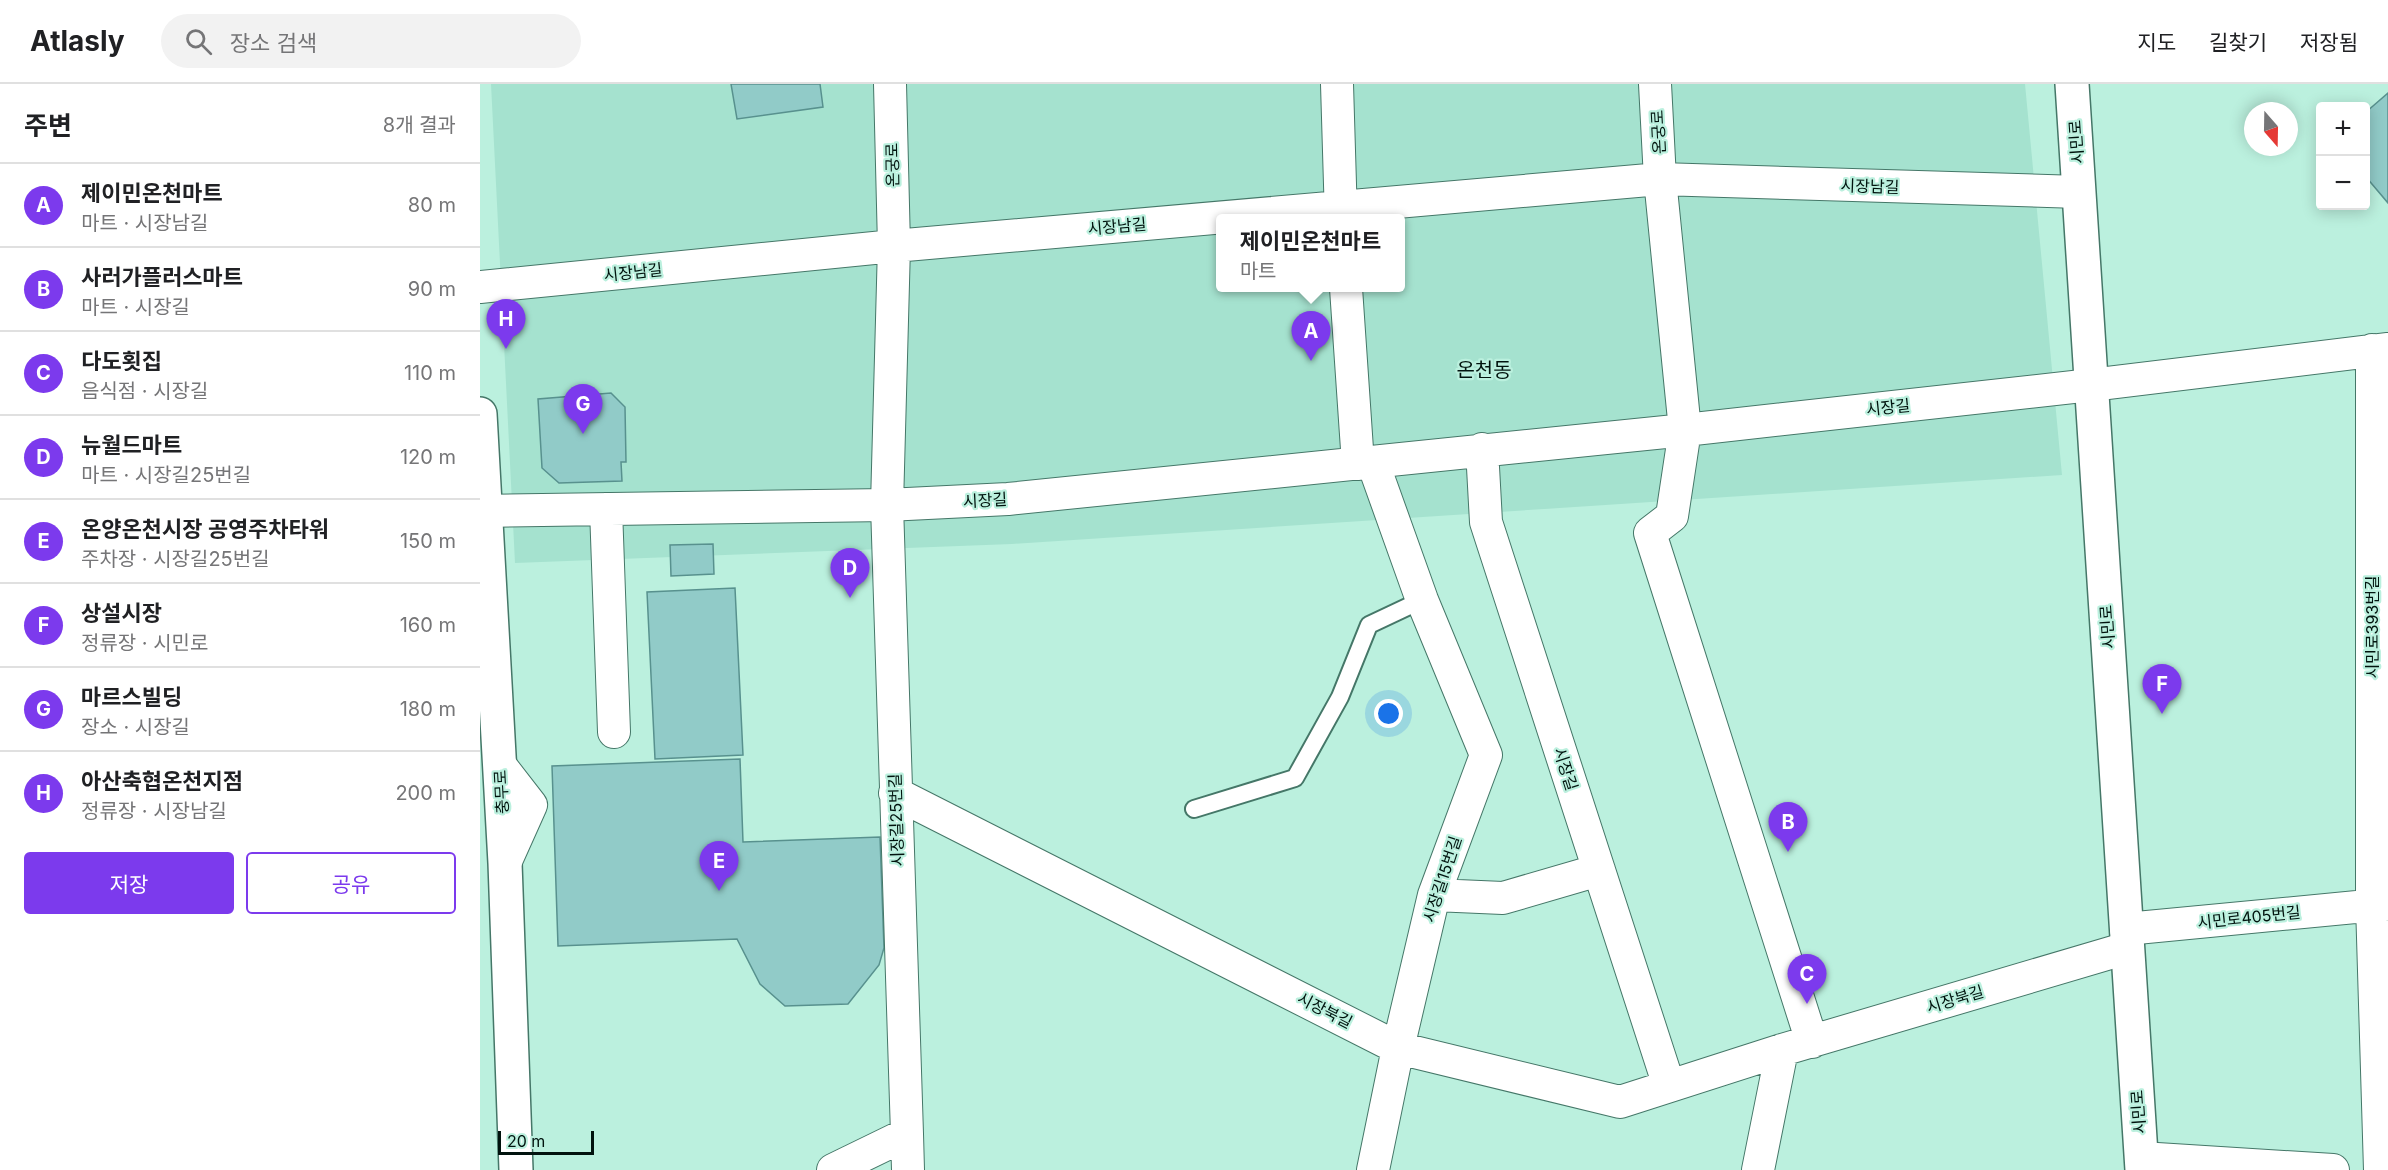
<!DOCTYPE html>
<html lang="ko">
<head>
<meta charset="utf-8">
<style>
	body { margin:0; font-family:Inter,"Noto Sans KR",sans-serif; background:#f2f2f2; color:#202124 }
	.controls { position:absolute; right:18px; top:18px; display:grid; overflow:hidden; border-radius:6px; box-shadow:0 3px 15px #0003 }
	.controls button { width:54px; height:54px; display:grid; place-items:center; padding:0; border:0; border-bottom:2px solid #e0e0e0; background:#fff; color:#202124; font:30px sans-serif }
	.compass { position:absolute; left:1764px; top:18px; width:54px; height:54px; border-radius:50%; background:#fff; box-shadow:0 3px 15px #0003; rotate:160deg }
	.scale { position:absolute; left:18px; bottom:15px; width:96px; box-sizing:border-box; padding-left:6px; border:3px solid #01130e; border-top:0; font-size:16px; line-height:21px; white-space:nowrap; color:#01130e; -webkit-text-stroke:4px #bbf0de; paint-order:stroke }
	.you { position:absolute; left:909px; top:630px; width:21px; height:21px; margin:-15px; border:4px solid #fff; border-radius:50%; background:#1a73e8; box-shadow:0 0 0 9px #1a73e833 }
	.badge { display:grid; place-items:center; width:39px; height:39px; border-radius:50%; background:#7c3aed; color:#fff; font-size:20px; font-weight:700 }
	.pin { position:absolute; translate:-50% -50px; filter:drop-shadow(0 2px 3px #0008) }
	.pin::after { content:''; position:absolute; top:32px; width:21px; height:18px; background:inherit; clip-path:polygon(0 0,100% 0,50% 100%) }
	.popup { position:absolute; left:736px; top:130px; width:189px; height:78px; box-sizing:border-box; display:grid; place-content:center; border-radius:6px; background:#fff; filter:drop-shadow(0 2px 4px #0005); font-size:20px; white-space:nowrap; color:#757577 }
	.popup b { font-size:22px; color:#202124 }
	.popup::after { content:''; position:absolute; left:50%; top:100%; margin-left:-12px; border:12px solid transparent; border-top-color:#fff }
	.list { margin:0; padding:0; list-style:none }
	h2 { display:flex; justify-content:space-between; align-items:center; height:78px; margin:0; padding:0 24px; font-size:26px }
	h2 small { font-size:20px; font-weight:400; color:#757577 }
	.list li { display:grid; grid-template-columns:39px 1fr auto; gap:18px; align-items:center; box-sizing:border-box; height:84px; padding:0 24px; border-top:2px solid #e0e0e0 }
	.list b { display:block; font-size:22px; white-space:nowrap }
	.list p { margin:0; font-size:20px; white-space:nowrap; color:#757577 }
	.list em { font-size:20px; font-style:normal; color:#757577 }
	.actions { display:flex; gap:12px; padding:18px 24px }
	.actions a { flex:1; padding:14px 0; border:2px solid #7c3aed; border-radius:6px; text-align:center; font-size:21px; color:#7c3aed }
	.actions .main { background:#7c3aed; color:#fff }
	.icon { flex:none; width:33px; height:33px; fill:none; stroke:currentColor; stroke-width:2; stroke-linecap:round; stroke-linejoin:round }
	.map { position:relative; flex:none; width:1908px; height:1086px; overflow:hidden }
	header { display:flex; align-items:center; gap:36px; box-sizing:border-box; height:84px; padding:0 30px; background:#fff; border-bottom:2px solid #e0e0e0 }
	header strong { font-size:28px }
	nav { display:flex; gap:33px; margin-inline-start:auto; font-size:21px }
	.search { width:420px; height:54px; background:#f2f2f2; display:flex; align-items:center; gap:15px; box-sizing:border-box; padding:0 21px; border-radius:33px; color:#757577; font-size:22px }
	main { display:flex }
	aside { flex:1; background:#fff }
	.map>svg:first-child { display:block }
</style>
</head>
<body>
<header>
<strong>Atlasly</strong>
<div class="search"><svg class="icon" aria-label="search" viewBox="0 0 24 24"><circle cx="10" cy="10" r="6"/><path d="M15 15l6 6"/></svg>장소 검색</div>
<nav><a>지도</a><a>길찾기</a><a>저장됨</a></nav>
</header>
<main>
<aside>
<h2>주변<small>8개 결과</small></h2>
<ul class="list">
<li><span class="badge">A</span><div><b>제이민온천마트</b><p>마트 · 시장남길</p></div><em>80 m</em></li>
<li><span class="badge">B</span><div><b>사러가플러스마트</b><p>마트 · 시장길</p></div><em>90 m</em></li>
<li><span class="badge">C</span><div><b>다도횟집</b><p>음식점 · 시장길</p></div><em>110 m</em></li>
<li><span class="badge">D</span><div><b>뉴월드마트</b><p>마트 · 시장길25번길</p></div><em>120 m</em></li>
<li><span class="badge">E</span><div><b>온양온천시장 공영주차타워</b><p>주차장 · 시장길25번길</p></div><em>150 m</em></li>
<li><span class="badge">F</span><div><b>상설시장</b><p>정류장 · 시민로</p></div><em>160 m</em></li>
<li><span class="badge">G</span><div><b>마르스빌딩</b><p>장소 · 시장길</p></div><em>180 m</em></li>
<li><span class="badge">H</span><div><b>아산축협온천지점</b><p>정류장 · 시장남길</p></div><em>200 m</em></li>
</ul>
<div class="actions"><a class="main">저장</a><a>공유</a></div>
</aside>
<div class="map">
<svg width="1908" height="1086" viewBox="0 0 1908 1086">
	<rect width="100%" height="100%" fill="#bbf0de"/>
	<!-- built -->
	<path fill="#a5e2cf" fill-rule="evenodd" d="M 11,0 L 1545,0 L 1582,391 L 532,460 L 35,479 ZM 741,134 L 921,134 L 921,204 L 741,204 Z"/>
	<!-- building -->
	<path fill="#91cbc8" stroke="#58918e" stroke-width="1.5" d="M 251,0 L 340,0 L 343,23 L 257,35 Z
		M 1908,9 L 1908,119 L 1886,93 L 1886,28 Z
		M 131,309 L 145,323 L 146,378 L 141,378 L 142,397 L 79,399 L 62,384 L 58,315 Z
		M 233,460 L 234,490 L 191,492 L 190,461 Z
		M 255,504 L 263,671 L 175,675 L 167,508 Z
		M 260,675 L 263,758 L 400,753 L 404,864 L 399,881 L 368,920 L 305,922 L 280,900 L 257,855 L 78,862 L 72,682 Z"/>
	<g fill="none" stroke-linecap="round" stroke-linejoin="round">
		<!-- lane casing -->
		<g stroke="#457768" stroke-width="20">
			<path id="lane" d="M 714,725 L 815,694 L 860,613 L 889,541 L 942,516"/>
		</g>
		<!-- street casing -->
		<g stroke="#457768" stroke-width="34">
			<path id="street" d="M 410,0 L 414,162 L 407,421 L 427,1050
				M 857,0 L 861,134
				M 1175,0 L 1180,95 L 1205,346 L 1192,432 L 1170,449 L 1332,958
				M 0,203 L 414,162 L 1180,95 L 1599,108
				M 866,204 L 878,380
				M 1892,266 L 1892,820 L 1900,1086
				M 1002,365 L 1006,438 L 1189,1002
				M 126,425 L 134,648
				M 0,427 L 407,421 L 528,415 L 1205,346 L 1611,301 L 1908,265
				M 20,681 L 51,721 L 25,779
				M 415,709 L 918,964 L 1140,1018 L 1302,966 L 1647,864
				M 954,811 L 1023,814 L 1119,786
				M 1646,845 L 1908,820
				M 1661,1074 L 1853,1086
				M 353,1086 L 427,1050 L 428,1086
				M 893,1086 L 918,964 L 954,811 L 1006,671 L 942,516 L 893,379
				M 1278,1086 L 1302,966"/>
		</g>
		<!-- secondary casing -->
		<g stroke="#457768" stroke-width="36">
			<path id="secondary" d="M 1592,0 L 1662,1086"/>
		</g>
		<!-- primary casing -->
		<g stroke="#457768" stroke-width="36">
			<path id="primary" d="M 0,330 L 25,779 L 36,1086"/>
		</g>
		<!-- lane -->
		<use href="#lane" stroke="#fff" stroke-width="16"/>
		<!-- street -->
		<use href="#street" stroke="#fff" stroke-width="32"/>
		<!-- secondary -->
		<use href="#secondary" stroke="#fff" stroke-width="33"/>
		<!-- primary -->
		<use href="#primary" stroke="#fff" stroke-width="33"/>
	</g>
	<g text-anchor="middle" stroke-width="4.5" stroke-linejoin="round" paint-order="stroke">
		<!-- street labels -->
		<g font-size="16" fill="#01130e" stroke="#bbf0de">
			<text transform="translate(1178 48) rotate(-93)" y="6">온궁로</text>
			<text transform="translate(1596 58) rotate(-94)" y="6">시민로</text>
			<text transform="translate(412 81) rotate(-91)" y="6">온궁로</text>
			<text transform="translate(1390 102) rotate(2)" y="6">시장남길</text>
			<text transform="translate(637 142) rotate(-5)" y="6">시장남길</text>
			<text transform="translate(153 188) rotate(-6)" y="6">시장남길</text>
			<text transform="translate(1408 323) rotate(-6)" y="6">시장길</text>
			<text transform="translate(505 416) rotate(-3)" y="6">시장길</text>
			<text transform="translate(1627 543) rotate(-94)" y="6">시민로</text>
			<text transform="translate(1892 543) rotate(-90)" y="6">시민로393번길</text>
			<text transform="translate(1086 685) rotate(72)" y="6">시장길</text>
			<text transform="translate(21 708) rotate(-93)" y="6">충무로</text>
			<text transform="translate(416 736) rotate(-92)" y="6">시장길25번길</text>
			<text transform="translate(962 795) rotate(-72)" y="6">시장길15번길</text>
			<text transform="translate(1769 833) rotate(-6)" y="6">시민로405번길</text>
			<text transform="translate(1475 915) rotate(-17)" y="6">시장북길</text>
			<text transform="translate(845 926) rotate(27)" y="6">시장북길</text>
			<text transform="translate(1658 1028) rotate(-94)" y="6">시민로</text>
		</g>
		<!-- quarter labels -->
		<g font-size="20" fill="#01130e" stroke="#bbf0de">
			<text x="1004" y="293">온천동</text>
		</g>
	</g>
</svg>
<div class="controls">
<button>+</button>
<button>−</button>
</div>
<svg class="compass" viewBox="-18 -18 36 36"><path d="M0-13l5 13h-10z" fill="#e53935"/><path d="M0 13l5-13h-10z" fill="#757577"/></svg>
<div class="scale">20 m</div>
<div class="you"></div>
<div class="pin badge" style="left:831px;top:277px">A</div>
<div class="popup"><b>제이민온천마트</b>마트</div>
<div class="pin badge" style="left:1308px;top:768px">B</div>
<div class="pin badge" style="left:1327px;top:920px">C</div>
<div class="pin badge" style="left:370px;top:514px">D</div>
<div class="pin badge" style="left:239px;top:807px">E</div>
<div class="pin badge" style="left:1682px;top:630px">F</div>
<div class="pin badge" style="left:103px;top:350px">G</div>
<div class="pin badge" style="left:26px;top:265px">H</div>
</div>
</main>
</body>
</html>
